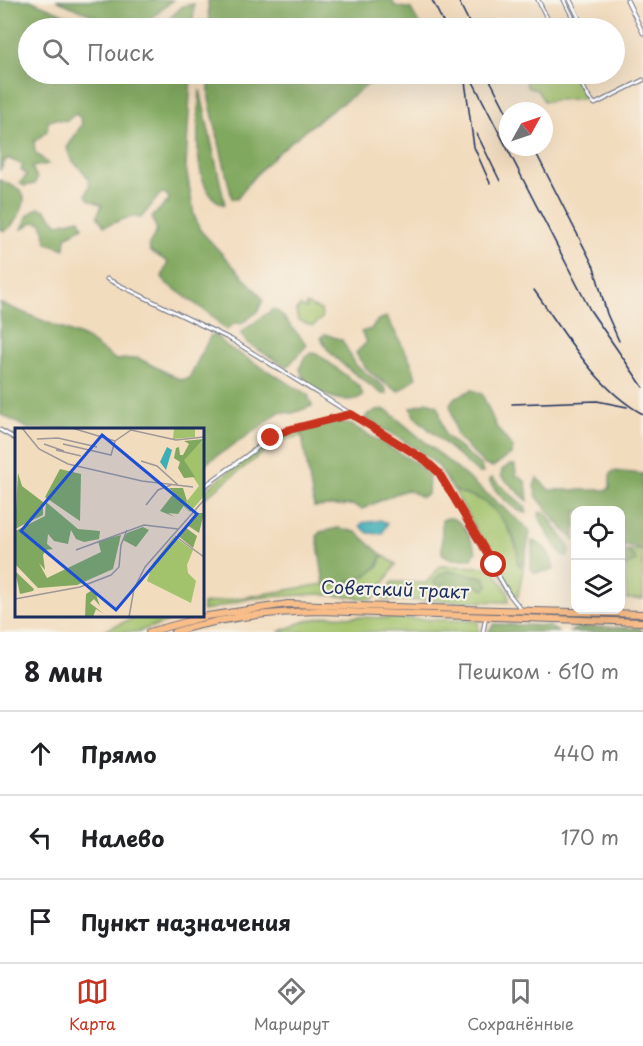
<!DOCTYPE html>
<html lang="ru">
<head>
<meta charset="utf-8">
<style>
	body { margin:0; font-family:"Playpen Sans",sans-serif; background:#f2f2f2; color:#202124 }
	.controls { position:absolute; right:18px; bottom:18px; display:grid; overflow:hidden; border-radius:12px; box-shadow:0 6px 24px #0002 }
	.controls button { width:54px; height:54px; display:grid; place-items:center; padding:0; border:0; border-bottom:2px solid #e0e0e0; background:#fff; color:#202124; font:30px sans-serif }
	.compass { position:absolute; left:499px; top:102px; width:54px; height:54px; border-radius:50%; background:#fff; box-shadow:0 6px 24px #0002; rotate:50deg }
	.stop { position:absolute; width:18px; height:18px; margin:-14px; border:4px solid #c8321e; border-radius:50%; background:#fff }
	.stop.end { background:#c8321e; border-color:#fff; box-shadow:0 2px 6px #0008 }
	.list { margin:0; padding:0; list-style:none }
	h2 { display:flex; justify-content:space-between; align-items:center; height:78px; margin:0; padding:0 24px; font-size:26px }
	h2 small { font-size:20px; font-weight:400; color:#757577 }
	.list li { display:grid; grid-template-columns:39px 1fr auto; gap:18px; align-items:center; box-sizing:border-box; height:84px; padding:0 24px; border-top:2px solid #e0e0e0 }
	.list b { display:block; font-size:22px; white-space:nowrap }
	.list em { font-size:20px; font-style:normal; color:#757577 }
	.icon { flex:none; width:33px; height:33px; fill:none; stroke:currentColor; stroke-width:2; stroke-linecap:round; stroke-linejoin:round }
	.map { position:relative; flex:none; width:643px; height:632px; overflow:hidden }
	.search { position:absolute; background:#fff; box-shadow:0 6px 24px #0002; left:18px; right:18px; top:18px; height:66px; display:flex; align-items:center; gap:15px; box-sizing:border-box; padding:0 21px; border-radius:33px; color:#757577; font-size:22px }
	.sheet { height:330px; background:#fff }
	nav { display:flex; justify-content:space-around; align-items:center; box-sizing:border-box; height:84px; border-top:2px solid #e0e0e0; background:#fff; font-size:16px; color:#757577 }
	nav a { display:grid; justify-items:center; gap:3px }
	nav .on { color:#c8321e }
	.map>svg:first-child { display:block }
</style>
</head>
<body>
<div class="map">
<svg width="643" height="632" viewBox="0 0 643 632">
	<rect width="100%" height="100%" fill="#f7f3e8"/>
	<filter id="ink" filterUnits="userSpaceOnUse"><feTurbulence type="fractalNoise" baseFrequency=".0167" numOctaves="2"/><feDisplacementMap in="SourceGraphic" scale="12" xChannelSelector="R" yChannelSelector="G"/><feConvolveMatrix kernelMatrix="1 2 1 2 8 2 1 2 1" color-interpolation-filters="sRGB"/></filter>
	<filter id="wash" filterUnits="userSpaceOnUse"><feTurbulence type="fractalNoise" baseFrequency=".008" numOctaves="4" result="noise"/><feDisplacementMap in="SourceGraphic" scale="24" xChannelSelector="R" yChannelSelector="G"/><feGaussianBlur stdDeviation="1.35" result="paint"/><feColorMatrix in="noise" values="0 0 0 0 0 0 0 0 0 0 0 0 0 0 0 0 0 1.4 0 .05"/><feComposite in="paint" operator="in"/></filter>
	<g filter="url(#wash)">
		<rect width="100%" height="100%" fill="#f2dcbe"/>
		<!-- green -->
		<path fill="#a2c26b" stroke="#5e7864" stroke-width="1.5" d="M 522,74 L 573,74 L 586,98 L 544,101 L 537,90 L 527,87 L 526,78 L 519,76 Z
			M 306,304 L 321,310 L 322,318 L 313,326 L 298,320 L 296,311 L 300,306 L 306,308 Z
			M 301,429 L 302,436 L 278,441 L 203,499 L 203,492 L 264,445 Z
			M 453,488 C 462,493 470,495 479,499 C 502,507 518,543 520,566 L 525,559 L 518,597 L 512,593 Z
			M 628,550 L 643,550 L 643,599 L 627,599 L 625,575 Z
			M 382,555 L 396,564 L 375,597 L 371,599 L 319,594 L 252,598 L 203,611 L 203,604 L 324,584 L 328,586 L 362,577 L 380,565 Z
			M 440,566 L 492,567 L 508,593 L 509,602 L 384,600 L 382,598 L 392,582 L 426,583 Z
			M 139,616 L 186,616 L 137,632 L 100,632 Z
			M 329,616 L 478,621 L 479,632 L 278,632 L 306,621 Z"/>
		<!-- forest -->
		<path fill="#81a85f" stroke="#4e6c5e" stroke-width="1.5" d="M 0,0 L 30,0 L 97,28 L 28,28 L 28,74 L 191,74 L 186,167 L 194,215 L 200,230 L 259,294 L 263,300 L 258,311 L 241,324 L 235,323 L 226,330 L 211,315 L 166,283 L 162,277 L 168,262 L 150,251 L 149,244 L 157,231 L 152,217 L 169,200 L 167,194 L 161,193 L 141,218 C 124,215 119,223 104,226 L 97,216 L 102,205 L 88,199 L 86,195 C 87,190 91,185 89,181 C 85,167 70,166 67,148 L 82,124 L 80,117 L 75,114 L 67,121 L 55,119 L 48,122 L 47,131 L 34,142 L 35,152 L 48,164 L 32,167 L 37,178 L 35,184 L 24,186 L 20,183 L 27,175 L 21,170 L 23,165 L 7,158 L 0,170 Z
			M 56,0 L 173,0 L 140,28 L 122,28 Z
			M 208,0 L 392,0 L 395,6 L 411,9 L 421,28 L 209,28 Z
			M 194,4 L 193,28 L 159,28 L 183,6 Z
			M 209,74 L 383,74 C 334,110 270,149 237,199 L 232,199 L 209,99 Z
			M 200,90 L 225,205 C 189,194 198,120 200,90 Z
			M 0,180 L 19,189 L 24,197 C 25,209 14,225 5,231 L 0,229 Z
			M 38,208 L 45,210 L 58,224 L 80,219 L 83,227 L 66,237 L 65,249 L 47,243 L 42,223 L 33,222 L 22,229 L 28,215 Z
			M 0,303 L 85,338 L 116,360 L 138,358 L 181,380 L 189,378 L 211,335 L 216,336 L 228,347 L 308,395 L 312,406 L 293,413 L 279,412 L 263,425 L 203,465 L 202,430 L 29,429 L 0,414 Z
			M 273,309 L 279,312 L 307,345 L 287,367 L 247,343 L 240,333 Z
			M 387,317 L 411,362 L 416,378 L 399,391 C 383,384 363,369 356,353 L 367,342 L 361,332 L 371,329 L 378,320 Z
			M 325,334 L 342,340 L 356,365 L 385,388 L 387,394 L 382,394 C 366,381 325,356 321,337 Z
			M 311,353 L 318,354 L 359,386 L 363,395 C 346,410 302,389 300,368 L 304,358 Z
			M 472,390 L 482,394 L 497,428 L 513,448 L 512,453 L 493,467 L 485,465 L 457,437 L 450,404 L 454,398 Z
			M 427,402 L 438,406 L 445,435 L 481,466 L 483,473 L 478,473 L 414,416 L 411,408 Z
			M 382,409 L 389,412 L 524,525 L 530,532 L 525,559 L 520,566 L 517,562 C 522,542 499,511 483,501 C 474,495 462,496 453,489 C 447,483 444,472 438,466 C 420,448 387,432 365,418 L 368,414 Z
			M 338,421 L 350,424 L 418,464 L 429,476 L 428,494 L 422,497 L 407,490 C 392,494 376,503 362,509 L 352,505 L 314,507 L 301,429 Z
			M 509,465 L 515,465 L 516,475 L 526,482 L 528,501 L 501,476 L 502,470 Z
			M 613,471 L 643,474 L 643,550 L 623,544 L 623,549 L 634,556 L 636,561 L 622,567 L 620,511 L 576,511 L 575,540 L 560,526 L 537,497 L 534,486 L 537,478 L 549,490 L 606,490 L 610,488 L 610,475 Z
			M 492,478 L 525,507 L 527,513 C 515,513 494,491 489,480 Z
			M 542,512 L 546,513 L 568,546 L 570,552 L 567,557 C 559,555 539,522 539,513 Z
			M 448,518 C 464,518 470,539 476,551 L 472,559 L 450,559 L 442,553 L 442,520 Z
			M 338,528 L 356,532 L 382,555 C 377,579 349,581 328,586 L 324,584 L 317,536 L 320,532 Z
			M 532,541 C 546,545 552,557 554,570 L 534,573 L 531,569 Z
			M 447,571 L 484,577 L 488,585 L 484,590 L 476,585 L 453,588 L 433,583 L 439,575 Z
			M 494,624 L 549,626 L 558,632 L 488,632 Z
			M 578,627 L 640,628 L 643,632 L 570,632 Z"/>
		<!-- water -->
		<path fill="#3daeb5" stroke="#2c6e8a" stroke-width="1.5" d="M 381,520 L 387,524 L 382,534 L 368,533 L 360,526 L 362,523 Z"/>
	</g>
	<g filter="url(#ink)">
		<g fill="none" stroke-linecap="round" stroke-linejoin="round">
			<!-- minor casing -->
			<g stroke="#666c80" stroke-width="5">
				<path id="minor" d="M 538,0 L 552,28
					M 564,0 L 576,24
					M 570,0 L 581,22
					M 627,0 L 643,33
					M 576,74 L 589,98 L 595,104 L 643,80
					M 107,279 L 232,340 L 425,460 L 439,473 L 509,594 L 521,609
					M 0,430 L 16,439
					M 202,488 L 271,438 L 288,431 L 351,414
					M 483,632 L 486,616"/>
			</g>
			<!-- trunk casing -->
			<g stroke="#666c80" stroke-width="8">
				<path id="trunk" d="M 149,632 L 207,616 L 288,604 L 643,614
					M 174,632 C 222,617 270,612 319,611 L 643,622"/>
			</g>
			<!-- minor -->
			<use href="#minor" stroke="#fff" stroke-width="3"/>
			<!-- trunk -->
			<use href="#trunk" stroke="#f8bd88" stroke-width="6"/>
			<!-- rail -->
			<path stroke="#1b2f5e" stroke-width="1.5" d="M 432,0 L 446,28
				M 458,0 L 472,28
				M 464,74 L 474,147 L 490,183
				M 469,74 L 590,310 L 643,387
				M 487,74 L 508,115
				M 477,134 L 500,181
				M 533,147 L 594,267 L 607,314 L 619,341
				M 534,290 C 565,333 596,389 643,414
				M 512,404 L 597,401 L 627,407"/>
		</g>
	</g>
	<g fill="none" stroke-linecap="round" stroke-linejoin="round" filter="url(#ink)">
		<!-- route -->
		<path stroke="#c8321e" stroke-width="8" d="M 271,438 L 288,430 L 351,414 L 425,460 L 439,473 L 494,565"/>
	</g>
	<g text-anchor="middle" stroke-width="4.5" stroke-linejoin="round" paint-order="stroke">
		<!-- street labels -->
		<g font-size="18" fill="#1b2f5e" stroke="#f7f3e8">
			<text transform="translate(395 590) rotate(2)" y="6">Советский тракт</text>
		</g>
	</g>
	<!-- overview -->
	<g transform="translate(15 428)">
		<rect width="189" height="189" fill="#f2dcbe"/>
		<path d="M 159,0 L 180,0 L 180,9 L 158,11 ZM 189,12 L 189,68 L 175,84 L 168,78 L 184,58 L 167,32 ZM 159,109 L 178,122 L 172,137 L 173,145 L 181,153 L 176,175 L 132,153 L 138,135 Z" fill="#a2c26b"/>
		<path d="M 189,11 L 169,32 L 180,49 L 169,50 L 163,40 L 165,34 L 159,30 L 161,20 L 164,19 L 165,27 L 168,27 L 174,16 L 169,13 ZM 45,41 L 66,46 L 65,93 L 30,69 ZM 3,45 L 7,58 L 28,74 L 28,87 L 0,101 ZM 154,60 L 168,60 L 172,73 L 163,86 L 153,85 L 160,89 L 145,83 L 159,65 ZM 31,74 L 63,101 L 85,103 L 84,111 L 69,114 L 61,111 L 56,102 L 53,116 L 39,113 L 33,106 L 32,116 L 38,121 L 31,122 L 28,127 L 30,142 L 24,135 L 32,150 L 86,124 L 83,113 L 106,107 L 98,141 L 62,157 L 23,160 L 0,136 L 0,103 L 30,88 ZM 183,85 L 189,85 L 184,105 L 172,97 ZM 128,99 L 134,102 L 121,119 L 108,112 L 112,105 ZM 170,99 L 182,108 L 178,120 L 162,107 ZM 0,143 L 19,161 L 18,163 L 5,166 ZM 79,161 L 85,178 L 79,171 L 75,175 L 89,186 L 81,181 L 78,189 L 70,189 L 71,166 Z" fill="#81a85f"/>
		<path d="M 152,19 L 157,22 L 151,42 L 145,34 Z" fill="#3daeb5"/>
		<path fill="none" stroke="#9c9798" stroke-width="1.5" d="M 7,0 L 24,21 L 53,36 L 127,53 L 178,59M 57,0 L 100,13M 22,11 L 43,10 L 82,19M 100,13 L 116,2 L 161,12 L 189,9M 29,16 L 49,23M 48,16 L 96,27 L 100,13M 41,22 L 66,28M 126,33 L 142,38 L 163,57M 131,77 L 143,62 L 156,57M 160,108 L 189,129M 61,122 L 129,97 L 163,101M 0,171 L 65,159 L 96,147 L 104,139 L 106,117 L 112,102M 114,189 L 119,161 L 130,139 L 189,72"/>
		<path fill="#1d4ed8" fill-opacity="0.15" stroke="#1d4ed8" stroke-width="3" d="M 87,7 L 182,86 L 101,182 L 6,103 Z"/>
		<rect width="189" height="189" fill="none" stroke="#1b2f5e" stroke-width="3"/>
	</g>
</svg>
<div class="controls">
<button><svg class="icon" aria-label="locate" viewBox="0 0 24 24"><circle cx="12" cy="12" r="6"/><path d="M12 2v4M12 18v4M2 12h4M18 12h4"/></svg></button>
<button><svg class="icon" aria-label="layers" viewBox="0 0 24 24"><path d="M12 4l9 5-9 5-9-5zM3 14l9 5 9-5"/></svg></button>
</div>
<svg class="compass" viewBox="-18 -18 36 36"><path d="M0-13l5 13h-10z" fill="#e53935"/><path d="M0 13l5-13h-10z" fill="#757577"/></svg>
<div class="stop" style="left:494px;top:565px"></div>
<div class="stop end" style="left:271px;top:438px"></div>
<div class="search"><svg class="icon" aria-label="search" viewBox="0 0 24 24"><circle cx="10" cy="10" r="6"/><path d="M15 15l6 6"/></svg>Поиск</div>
</div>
<section class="sheet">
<h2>8 мин<small>Пешком · 610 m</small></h2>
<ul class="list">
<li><svg class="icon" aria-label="ahead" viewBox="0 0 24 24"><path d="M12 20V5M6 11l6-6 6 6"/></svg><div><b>Прямо</b></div><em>440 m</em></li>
<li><svg class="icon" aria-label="left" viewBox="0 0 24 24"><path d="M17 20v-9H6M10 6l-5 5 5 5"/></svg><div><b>Налево</b></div><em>170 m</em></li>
<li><svg class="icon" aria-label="arrive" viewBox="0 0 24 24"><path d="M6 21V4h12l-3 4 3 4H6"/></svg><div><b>Пункт назначения</b></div></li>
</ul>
</section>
<nav>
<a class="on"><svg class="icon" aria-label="map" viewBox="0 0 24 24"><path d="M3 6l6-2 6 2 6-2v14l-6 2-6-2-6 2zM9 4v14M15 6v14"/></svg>Карта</a>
<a><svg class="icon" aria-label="directions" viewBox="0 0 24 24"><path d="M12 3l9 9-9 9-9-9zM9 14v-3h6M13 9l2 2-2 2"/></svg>Маршрут</a>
<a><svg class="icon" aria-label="saved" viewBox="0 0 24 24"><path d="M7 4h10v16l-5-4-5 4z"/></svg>Сохранённые</a>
</nav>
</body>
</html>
